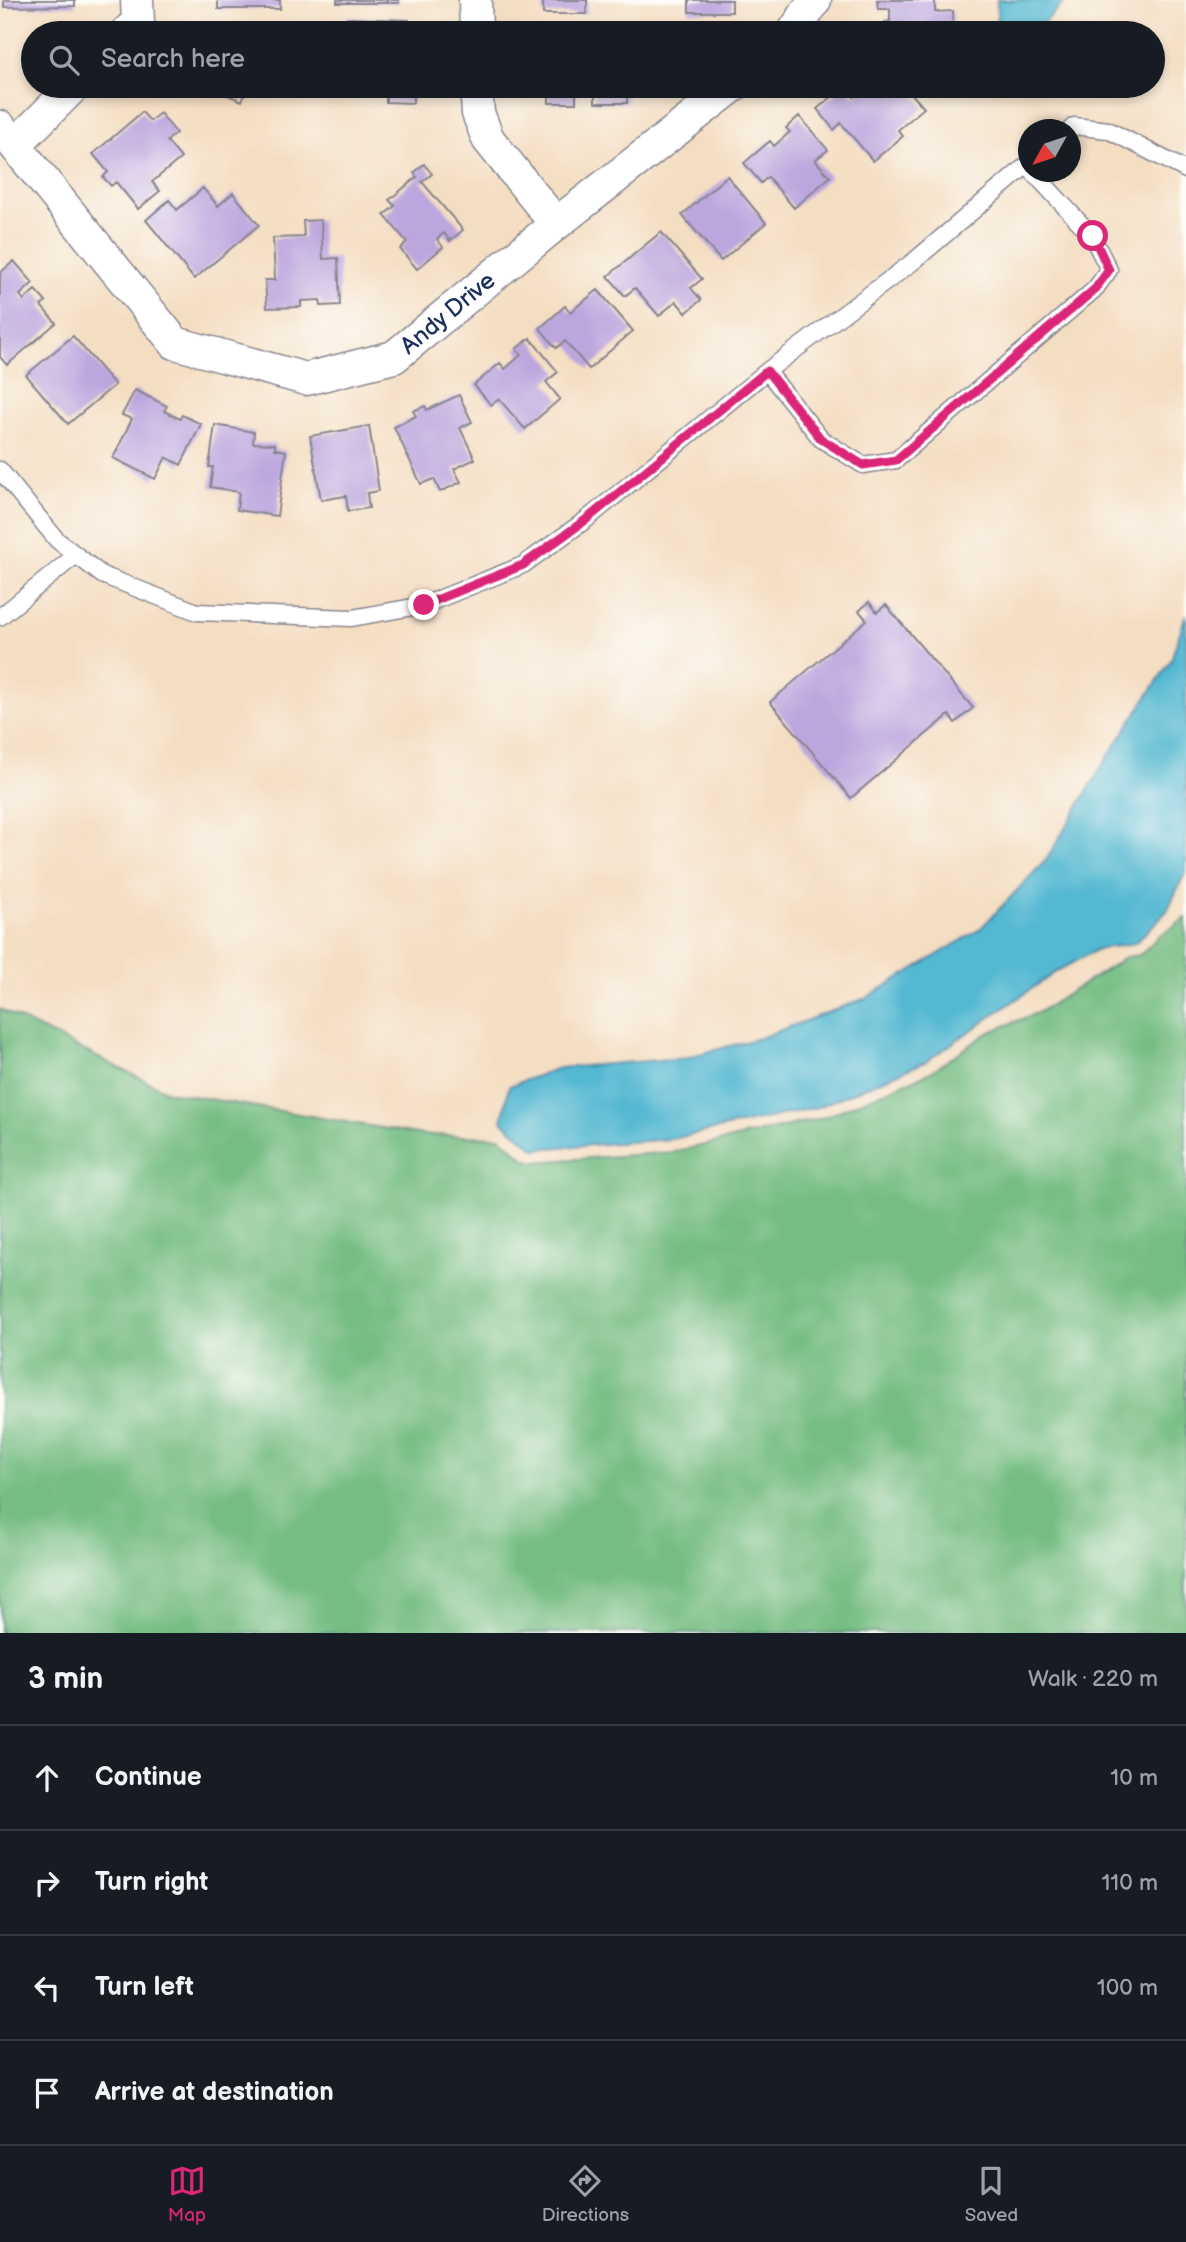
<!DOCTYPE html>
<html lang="en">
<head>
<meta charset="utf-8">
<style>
	body { margin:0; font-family:"Balsamiq Sans",sans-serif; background:#242831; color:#f1f3f6 }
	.compass { position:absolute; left:1018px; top:119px; width:63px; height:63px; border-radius:50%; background:#171b24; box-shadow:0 4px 10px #0003; rotate:230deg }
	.stop { position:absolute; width:21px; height:21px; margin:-16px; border:5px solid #db2777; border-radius:50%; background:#fff }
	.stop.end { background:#db2777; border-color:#fff; box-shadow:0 2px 7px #0008 }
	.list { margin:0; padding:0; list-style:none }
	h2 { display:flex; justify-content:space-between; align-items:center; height:91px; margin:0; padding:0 28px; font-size:30px }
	h2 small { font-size:23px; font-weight:400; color:#9ea1a6 }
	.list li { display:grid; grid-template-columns:46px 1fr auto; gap:21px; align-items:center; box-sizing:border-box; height:105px; padding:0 28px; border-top:2px solid #363941 }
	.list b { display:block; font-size:26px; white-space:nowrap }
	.list em { font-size:23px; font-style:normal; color:#9ea1a6 }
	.icon { flex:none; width:38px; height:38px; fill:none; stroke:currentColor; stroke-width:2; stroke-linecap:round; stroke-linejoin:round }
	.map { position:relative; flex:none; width:1186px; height:1633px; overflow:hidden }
	.search { position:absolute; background:#171b24; box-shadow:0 4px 10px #0003; left:21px; right:21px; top:21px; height:77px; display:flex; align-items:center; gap:18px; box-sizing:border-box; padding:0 24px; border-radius:38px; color:#9ea1a6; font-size:26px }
	.sheet { height:511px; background:#171b24 }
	nav { display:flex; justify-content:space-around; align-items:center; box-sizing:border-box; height:98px; border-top:2px solid #363941; background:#171b24; font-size:19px; color:#9ea1a6 }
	nav a { display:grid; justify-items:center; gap:4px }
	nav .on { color:#db2777 }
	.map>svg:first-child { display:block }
</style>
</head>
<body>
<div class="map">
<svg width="1186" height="1633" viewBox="0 0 1186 1633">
	<rect width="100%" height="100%" fill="#fdfcf7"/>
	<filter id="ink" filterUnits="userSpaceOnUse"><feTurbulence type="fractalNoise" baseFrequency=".0143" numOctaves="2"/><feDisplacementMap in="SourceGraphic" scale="14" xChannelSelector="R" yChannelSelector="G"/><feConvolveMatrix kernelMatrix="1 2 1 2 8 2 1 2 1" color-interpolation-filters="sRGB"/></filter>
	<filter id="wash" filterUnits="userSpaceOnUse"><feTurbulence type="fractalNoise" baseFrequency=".00686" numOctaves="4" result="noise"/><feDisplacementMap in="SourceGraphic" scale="28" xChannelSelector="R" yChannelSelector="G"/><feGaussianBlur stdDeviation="1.57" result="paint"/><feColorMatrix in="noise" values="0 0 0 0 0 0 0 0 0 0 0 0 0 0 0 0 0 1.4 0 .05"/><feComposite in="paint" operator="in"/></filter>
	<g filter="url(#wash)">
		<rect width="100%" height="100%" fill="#f4dec2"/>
		<!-- forest -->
		<path fill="#76bd83" stroke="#487670" stroke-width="2" d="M 1186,918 L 1186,1633 L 0,1633 L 0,1009 L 168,1092 L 423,1135 L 500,1137 L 525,1159 L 534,1162 L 674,1152 L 822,1118 L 929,1073 L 988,1033 L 1041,1011 L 1126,957 L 1140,955 L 1159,936 Z"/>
		<!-- water -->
		<path fill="#53b8d1" stroke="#377498" stroke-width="2" d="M 997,0 L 1066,0 L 1034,33 L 997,33 Z
			M 1186,614 L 1186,871 L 1167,911 L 1135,943 L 1098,949 L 1059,970 L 925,1062 L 818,1107 L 672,1139 L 535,1149 L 502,1121 L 509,1086 L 559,1068 L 684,1058 L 760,1038 L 866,998 L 980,929 L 1047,859 L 1107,758 L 1171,660 Z"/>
		<g id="blocks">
			<!-- building -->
			<path fill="#bca6de" d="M 4,0 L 75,0 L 75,6 L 4,7 Z
				M 218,0 L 280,0 L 280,9 L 218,9 Z
				M 337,0 L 399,0 L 399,3 L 337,3 Z
				M 543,0 L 587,0 L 587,14 L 543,14 Z
				M 689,0 L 732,0 L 732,12 L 689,12 Z
				M 877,0 L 935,0 L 935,12 L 953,11 L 953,33 L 885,32 L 885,22 L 890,21 L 890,9 L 878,9 Z
				M 347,18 L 409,20 L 408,33 L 347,33 Z
				M 204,25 L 225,33 L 201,33 Z
				M 205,86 L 264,86 L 261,93 L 247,87 L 242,101 Z
				M 338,86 L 413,86 L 413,103 L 386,102 L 386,93 L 337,91 Z
				M 549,86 L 627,86 L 627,103 L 595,103 L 595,90 L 576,90 L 576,103 L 549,103 Z
				M 845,86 L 854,97 L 862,90 L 859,86 L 905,86 L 924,108 L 898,130 L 903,136 L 873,161 L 841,123 L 834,130 L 817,109 Z
				M 142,112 L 150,121 L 160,113 L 176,133 L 167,141 L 181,158 L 152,182 L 160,191 L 138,209 L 116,182 L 111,186 L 103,177 L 108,172 L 93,154 Z
				M 799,116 L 828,150 L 815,160 L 830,177 L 794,208 L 768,177 L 761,183 L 744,163 L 770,141 L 774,146 L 790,132 L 786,128 Z
				M 424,164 L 432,174 L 422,182 L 463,230 L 450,241 L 444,233 L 437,239 L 443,247 L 417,269 L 400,249 L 407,242 L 384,215 L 395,206 L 389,200 L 417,177 L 414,173 Z
				M 727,176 L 766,223 L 721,261 L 682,215 Z
				M 203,188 L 218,206 L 233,193 L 259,225 L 194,279 L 146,220 L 169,200 L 177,210 Z
				M 321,220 L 323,259 L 338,258 L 340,305 L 321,306 L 320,300 L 301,301 L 301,307 L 267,308 L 265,280 L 275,280 L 273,238 L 304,237 L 303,221 Z
				M 661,232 L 702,279 L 691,288 L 701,300 L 686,313 L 676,301 L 659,316 L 635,288 L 625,296 L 608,276 Z
				M 14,261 L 33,283 L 20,295 L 24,300 L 35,290 L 46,302 L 41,306 L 56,323 L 7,365 L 0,357 L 0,273 Z
				M 598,290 L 633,331 L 589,369 L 565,341 L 556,348 L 540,328 L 565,306 L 570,312 Z
				M 73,336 L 115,385 L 68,424 L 26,375 Z
				M 530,338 L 558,372 L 546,382 L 560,399 L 525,429 L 499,399 L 491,405 L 474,385 L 500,363 L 505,369 L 521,355 L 516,349 Z
				M 135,390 L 167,406 L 164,411 L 180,419 L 182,415 L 201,424 L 181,465 L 166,457 L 155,479 L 113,458 L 132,419 L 122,415 Z
				M 459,395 L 472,422 L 460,428 L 475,459 L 454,469 L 461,482 L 440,492 L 434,479 L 421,484 L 394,427 L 416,416 L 413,411 L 425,406 L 427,410 Z
				M 215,425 L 254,432 L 253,443 L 275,444 L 275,449 L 286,451 L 277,516 L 237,510 L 239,492 L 210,487 L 213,467 L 209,467 Z
				M 369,426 L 379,491 L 367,493 L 369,508 L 348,511 L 346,496 L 321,500 L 310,436 Z
				M 869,602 L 877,612 L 886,605 L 973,708 L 955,723 L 949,715 L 851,798 L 770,702 L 867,620 L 859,611 Z"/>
		</g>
	</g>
	<g filter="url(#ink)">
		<use href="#blocks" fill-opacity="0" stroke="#888690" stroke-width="2"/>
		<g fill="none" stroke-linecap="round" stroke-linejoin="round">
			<!-- service casing -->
			<g stroke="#888690" stroke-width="19">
				<path id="service" d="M 1070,130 L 1074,126 L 1108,130 L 1186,170
					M 767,371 L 821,439 L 863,465 L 896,460 L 1095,289 L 1109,270 L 1092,236 L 1033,172
					M 0,470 L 57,540 L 102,575 L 197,612 L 352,618 L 424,605 L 523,565 L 587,519 L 767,371 L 914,261 L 1028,164
					M 0,617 L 76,555"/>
			</g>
			<!-- minor casing -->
			<g stroke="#888690" stroke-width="35">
				<g id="minor">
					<path d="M 475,0 L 476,33"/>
					<path d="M 126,33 L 138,22 L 137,0"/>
					<path d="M 793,33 L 815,0"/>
					<path d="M 476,86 L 478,113 L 488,139 L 556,224"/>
					<path id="s1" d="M 0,127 L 175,343 L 306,379 L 394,357 L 556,224 L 733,86"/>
					<path d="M 15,145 L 74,86"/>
				</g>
			</g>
			<!-- service -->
			<use href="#service" stroke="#fff" stroke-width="16"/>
			<!-- minor -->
			<use href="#minor" stroke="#fff" stroke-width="32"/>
		</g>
	</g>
	<g fill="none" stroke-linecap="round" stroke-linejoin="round" filter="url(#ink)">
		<!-- route -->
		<path stroke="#db2777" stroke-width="9" d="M 424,605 L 523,565 L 587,519 L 767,371 L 821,439 L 863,465 L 896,460 L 1095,289 L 1109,270 L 1093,236"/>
	</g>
	<g text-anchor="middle" stroke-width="5" stroke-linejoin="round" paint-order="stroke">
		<!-- street labels -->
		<g font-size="24" fill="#1b2f5e" stroke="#fdfcf7">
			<text dy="8" stroke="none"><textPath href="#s1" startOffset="574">Andy Drive</textPath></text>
		</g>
	</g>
</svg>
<svg class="compass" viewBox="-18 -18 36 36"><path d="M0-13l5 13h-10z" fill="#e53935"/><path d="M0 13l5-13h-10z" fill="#9ea1a6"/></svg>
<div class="stop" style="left:1093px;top:236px"></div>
<div class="stop end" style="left:424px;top:605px"></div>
<div class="search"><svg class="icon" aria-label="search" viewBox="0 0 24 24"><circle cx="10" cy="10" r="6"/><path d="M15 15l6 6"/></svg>Search here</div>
</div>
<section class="sheet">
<h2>3 min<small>Walk · 220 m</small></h2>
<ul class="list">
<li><svg class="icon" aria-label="ahead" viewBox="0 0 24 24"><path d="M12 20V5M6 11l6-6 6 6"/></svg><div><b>Continue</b></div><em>10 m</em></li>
<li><svg class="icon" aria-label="right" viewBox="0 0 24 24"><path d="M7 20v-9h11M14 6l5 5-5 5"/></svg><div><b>Turn right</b></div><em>110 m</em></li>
<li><svg class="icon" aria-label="left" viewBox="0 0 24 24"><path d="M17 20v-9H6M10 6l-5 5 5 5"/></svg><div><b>Turn left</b></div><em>100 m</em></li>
<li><svg class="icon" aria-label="arrive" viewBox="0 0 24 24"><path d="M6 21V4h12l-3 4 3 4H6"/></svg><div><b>Arrive at destination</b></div></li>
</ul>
</section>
<nav>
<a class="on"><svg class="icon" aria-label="map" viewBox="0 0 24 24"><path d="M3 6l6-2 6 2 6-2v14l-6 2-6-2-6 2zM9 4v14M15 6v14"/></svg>Map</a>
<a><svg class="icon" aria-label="directions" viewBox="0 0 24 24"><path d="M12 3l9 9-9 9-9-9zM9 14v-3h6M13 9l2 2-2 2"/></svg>Directions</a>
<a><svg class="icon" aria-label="saved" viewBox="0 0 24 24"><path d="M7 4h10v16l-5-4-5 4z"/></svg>Saved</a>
</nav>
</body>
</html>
